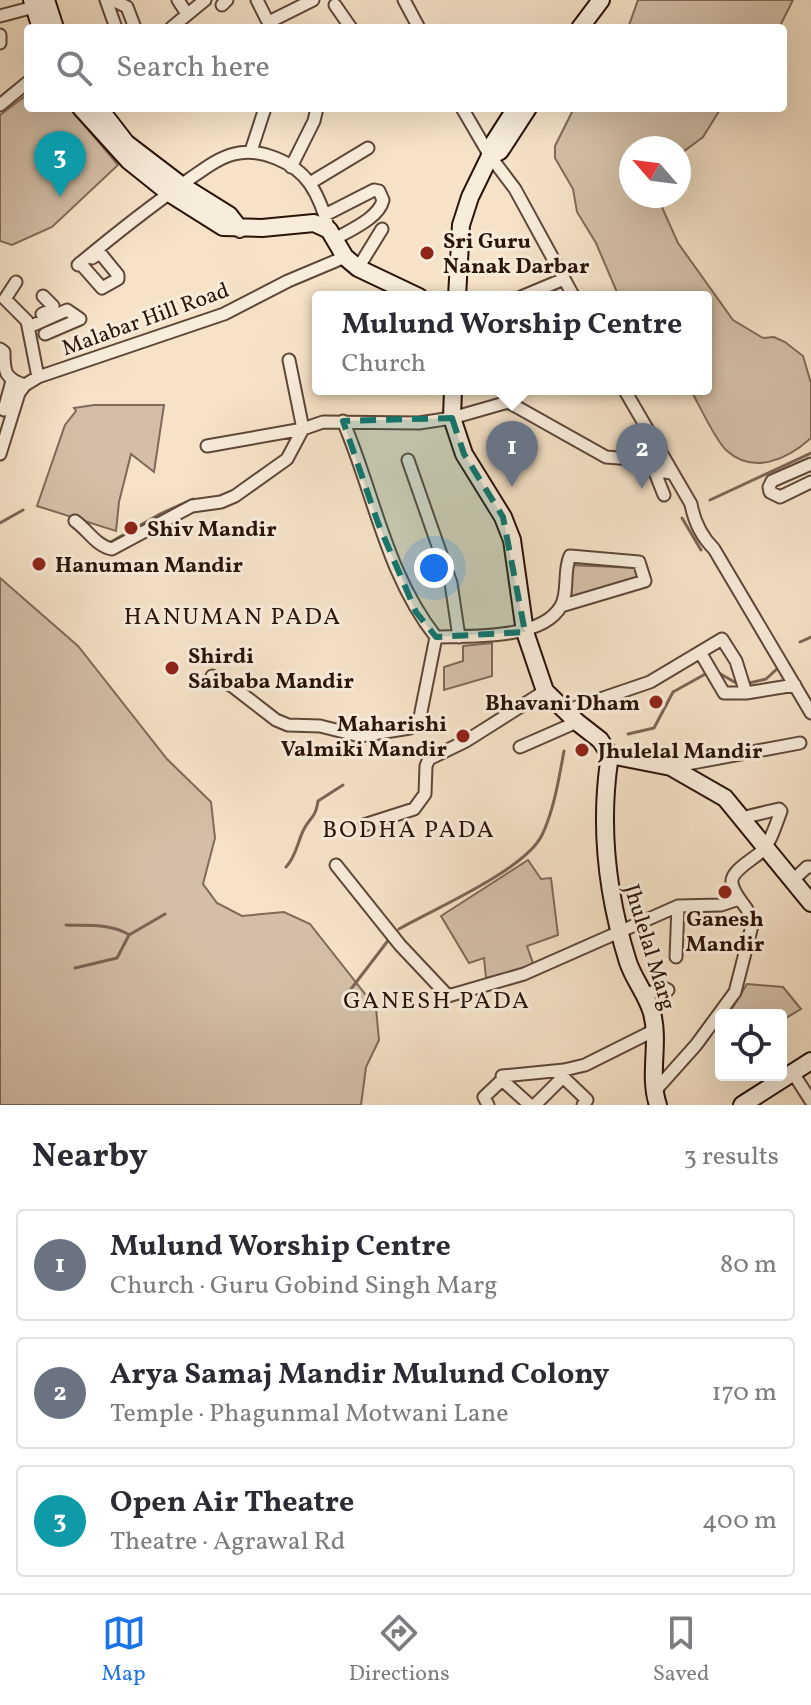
<!DOCTYPE html>
<html lang="en">
<head>
<meta charset="utf-8">
<style>
	body { margin:0; font-family:Vollkorn,serif; background:#f2f2f3; color:#2b2b33 }
	.controls { position:absolute; right:24px; bottom:24px; display:grid; overflow:hidden; border-radius:8px; box-shadow:0 8px 32px #0002 }
	.controls button { width:72px; height:72px; display:grid; place-items:center; padding:0; border:0; border-bottom:2px solid #e1e1e2; background:#fff; color:#2b2b33; font:40px sans-serif }
	.compass { position:absolute; left:619px; top:136px; width:72px; height:72px; border-radius:50%; background:#fff; box-shadow:0 8px 32px #0002; rotate:298deg }
	.you { position:absolute; left:434px; top:568px; width:28px; height:28px; margin:-20px; border:6px solid #fff; border-radius:50%; background:#1a73e8; box-shadow:0 0 0 12px #1a73e833 }
	.badge { display:grid; place-items:center; width:52px; height:52px; border-radius:50%; background:#1a73e8; color:#fff; font-size:26px; font-weight:700 }
	.pin { position:absolute; translate:-50% -66px; filter:drop-shadow(0 2px 4px #0008) }
	.pin::after { content:''; position:absolute; top:42px; width:28px; height:24px; background:inherit; clip-path:polygon(0 0,100% 0,50% 100%) }
	.popup { position:absolute; left:312px; top:291px; width:400px; height:104px; box-sizing:border-box; display:grid; place-content:center; border-radius:8px; background:#fff; filter:drop-shadow(0 2px 6px #0005); font-size:26px; white-space:nowrap; color:#7c7c81 }
	.popup b { font-size:30px; color:#2b2b33 }
	.popup::after { content:''; position:absolute; left:50%; top:100%; margin-left:-16px; border:16px solid transparent; border-top-color:#fff }
	.list { margin:0; padding:0; list-style:none }
	h2 { display:flex; justify-content:space-between; align-items:center; height:104px; margin:0; padding:0 32px; font-size:34px }
	h2 small { font-size:26px; font-weight:400; color:#7c7c81 }
	.list li { display:grid; grid-template-columns:52px 1fr auto; gap:24px; align-items:center; box-sizing:border-box; height:112px; margin:0 16px 16px; padding:0 16px; border:2px solid #e1e1e2; border-radius:8px }
	.list b { display:block; font-size:30px; white-space:nowrap }
	.list p { margin:0; font-size:26px; white-space:nowrap; color:#7c7c81 }
	.list em { font-size:26px; font-style:normal; color:#7c7c81 }
	.icon { flex:none; width:44px; height:44px; fill:none; stroke:currentColor; stroke-width:2; stroke-linecap:round; stroke-linejoin:round }
	.map { position:relative; flex:none; width:811px; height:1105px; overflow:hidden }
	.search { position:absolute; background:#fff; box-shadow:0 8px 32px #0002; left:24px; right:24px; top:24px; height:88px; display:flex; align-items:center; gap:20px; box-sizing:border-box; padding:0 28px; border-radius:8px; color:#7c7c81; font-size:30px }
	.sheet { height:488px; background:#fff }
	nav { display:flex; justify-content:space-around; align-items:center; box-sizing:border-box; height:112px; border-top:2px solid #e1e1e2; background:#fff; font-size:22px; color:#7c7c81 }
	nav a { display:grid; justify-items:center; gap:4px }
	nav .on { color:#1a73e8 }
	.map>svg:first-child { display:block }
</style>
</head>
<body>
<div class="map">
<svg width="811" height="1105" viewBox="0 0 811 1105">
	<rect width="100%" height="100%" fill="#f5e2c7"/>
	<filter id="stains"><feTurbulence type="fractalNoise" baseFrequency=".0025" numOctaves="4"/><feColorMatrix values="0 0 0 0 .2 0 0 0 0 .09 0 0 0 0 .02 0 0 0 .5 -.17"/></filter>
	<radialGradient id="worn" r=".72"><stop offset=".6" stop-color="#630" stop-opacity="0"/><stop offset="1" stop-color="#630" stop-opacity=".3"/></radialGradient>
	<!-- green -->
	<path fill="#d3bfa7" stroke="#7f6958" stroke-width="2" d="M 638,0 L 793,0 L 779,28 L 628,28 Z
		M 28,94 L 28,108 L 70,108 L 118,165 L 52,227 L 12,245 L 0,241 L 0,115 Z
		M 574,108 L 721,108 L 703,137 L 679,155 L 679,148 L 631,148 L 631,196 L 657,196 L 678,243 L 733,320 L 763,338 L 774,337 L 785,342 L 803,356 L 811,383 L 811,438 C 787,460 753,475 726,450 C 715,440 699,404 690,389 L 706,389 L 706,297 L 619,297 L 596,243 L 577,212 L 573,189 L 555,158 L 555,146 Z
		M 94,405 L 164,405 L 154,472 L 131,454 L 119,502 L 116,531 L 37,506 L 65,425 L 76,411 L 74,408 Z
		M 570,565 L 638,568 L 640,579 L 569,599 Z
		M 0,578 L 78,646 L 167,759 L 211,802 L 215,838 L 203,884 L 217,903 L 242,916 L 284,912 L 310,924 L 376,1008 L 379,1040 L 366,1067 L 361,1105 L 0,1105 Z
		M 492,643 L 492,676 L 444,690 L 444,667 L 463,661 L 463,646 Z
		M 528,860 L 541,879 L 551,878 L 558,935 L 527,946 L 534,966 L 486,978 L 484,958 L 469,963 L 441,916 Z
		M 747,984 L 783,987 L 801,1009 L 781,1021 L 781,1015 L 728,1015 Z"/>
	<g fill="none" stroke-linecap="round" stroke-linejoin="round">
		<!-- stream -->
		<path stroke="#7b6554" stroke-width="3" d="M 710,500 L 811,453
			M 682,518 L 701,550
			M 0,523 L 23,510
			M 109,543 L 160,514 L 193,499
			M 800,642 L 811,637
			M 717,672 L 738,684
			M 745,684 L 766,679 L 778,668
			M 628,734 L 654,728 L 673,692 L 709,672
			M 286,867 C 296,856 297,844 303,831 C 310,816 315,820 318,801 L 343,785
			M 66,925 C 88,926 108,923 128,934
			M 399,929 C 434,909 525,870 542,835 C 554,810 559,778 564,751
			M 75,968 L 117,958 L 129,935 L 165,914
			M 351,989 L 390,938"/>
		<!-- street casing -->
		<g stroke="#5e4738" stroke-width="15">
			<path id="street" d="M 106,0 L 116,28
				M 113,0 L 127,7 L 135,28
				M 178,0 L 187,14
				M 257,0 L 267,20 L 271,21 L 313,0
				M 404,0 L 419,28
				M 222,5 L 227,0
				M 335,5 L 351,28
				M 0,16 L 34,7
				M 171,28 L 205,0
				M 0,35 L 0,43
				M 0,105 L 28,82
				M 462,108 L 490,156 L 515,189 L 574,297
				M 251,151 L 265,108
				M 291,167 L 314,121 L 317,108
				M 310,183 L 368,148
				M 325,215 L 374,190 L 379,191 L 383,200 C 379,218 350,230 335,239
				M 80,263 L 102,288 L 118,279 L 118,275 L 100,253 L 92,258
				M 78,265 C 114,235 152,205 191,178 C 204,169 218,158 234,154 C 259,147 295,162 310,184 C 319,197 325,215 329,230
				M 358,268 L 382,229
				M 16,282 L 5,299 L 27,321 L 38,377
				M 521,297 L 564,279
				M 42,314 L 51,310 L 53,306 L 43,296
				M 29,327 L 67,310 L 80,319 L 45,334
				M 0,349 L 4,352 C 4,372 5,379 25,385
				M 289,360 L 303,429
				M 624,389 L 691,504 C 694,521 701,536 714,549 L 811,713
				M 508,402 L 606,457 L 632,459 L 654,470 L 671,473
				M 4,410 L 12,381
				M 343,421 C 374,493 386,574 436,637 C 470,636 542,640 561,606 C 569,592 563,571 570,556 L 639,562 L 645,581 L 561,606
				M 207,446 L 303,429 L 323,422 L 419,423 L 452,418 L 508,402 L 522,389
				M 0,454 L 19,393 L 25,385 L 38,377 L 224,314 L 288,281 L 345,257
				M 408,460 L 451,583 L 459,637
				M 811,464 L 772,481 L 769,487 L 770,492 L 780,497 L 811,482
				M 654,470 L 664,495
				M 75,521 C 88,530 96,546 112,549 L 192,506 L 221,502 L 235,496 L 287,459 L 303,429
				M 700,652 L 724,693 L 746,693 L 795,685
				M 212,676 L 232,686 L 276,720 L 288,725 L 320,726 L 360,736 L 410,728 L 419,722 L 436,637
				M 565,711 L 650,682 L 722,639 L 736,661 L 746,693
				M 520,747 L 577,722
				M 671,767 L 800,743
				M 364,825 L 414,809 L 425,794 L 426,766 L 429,759 L 466,741 L 545,691
				M 336,865 L 400,945 L 448,996 L 524,974 L 678,906 L 721,905 L 739,899
				M 792,881 L 807,867 L 811,867
				M 676,957 L 678,906
				M 643,995 L 664,988 L 668,990
				M 793,1073 L 811,1101
				M 502,1076 L 564,1070 L 585,1065 L 653,1031
				M 654,1092 L 696,1045 L 735,992 L 753,922 C 750,907 734,898 732,883 C 730,871 754,859 762,851 C 771,842 776,824 781,811 L 779,809 L 741,818
				M 488,1105 L 484,1097 L 502,1080 L 530,1105
				M 535,1105 L 563,1077 L 587,1100 L 583,1105"/>
		</g>
		<!-- secondary casing -->
		<g stroke="#2b1309" stroke-width="20">
			<path id="secondary" d="M 32,0 L 41,28
				M 46,0 L 55,28
				M 580,28 L 601,0
				M 81,108 L 129,161 L 169,193 L 223,227 L 262,228 L 314,223 L 329,230 L 345,257 L 358,268 L 419,297
				M 99,108 L 126,143 L 181,185 L 229,215 L 240,229
				M 516,108 L 491,147 L 490,156 L 500,151 L 528,108
				M 457,297 L 461,225 L 470,197 L 490,156
				M 453,389 L 452,418 L 464,454 L 503,517 L 512,540 L 525,632 L 545,691 L 577,722 L 600,740 L 610,755
				M 610,755 C 599,824 607,895 628,962 C 634,980 647,995 652,1013 C 660,1043 648,1076 658,1105
				M 610,755 L 671,767 L 725,798 L 811,903
				M 742,1105 L 811,1061"/>
		</g>
		<!-- street -->
		<use href="#street" stroke="#f8ecdb" stroke-width="11"/>
		<!-- secondary -->
		<use href="#secondary" stroke="#f8ecdb" stroke-width="16"/>
	</g>
	<!-- marked area -->
	<path fill="#0f766e" fill-opacity="0.2" stroke="#0f766e" stroke-width="6" stroke-dasharray="16 10" stroke-linejoin="round" d="M 452,418 L 464,454 L 503,517 L 525,632 L 436,637 L 416,612 L 378,523 L 343,421 Z"/>
	<!-- markers -->
	<g fill="#8f2418" stroke="#f8ecdb" stroke-width="3">
		<circle cx="427" cy="253" r="8"/>
		<circle cx="131" cy="528" r="8"/>
		<circle cx="39" cy="564" r="8"/>
		<circle cx="172" cy="668" r="8"/>
		<circle cx="656" cy="702" r="8"/>
		<circle cx="463" cy="736" r="8"/>
		<circle cx="582" cy="750" r="8"/>
		<circle cx="725" cy="892" r="8"/>
	</g>
	<g text-anchor="middle" stroke-width="6" stroke-linejoin="round" paint-order="stroke">
		<!-- poi labels -->
		<g font-size="22" font-weight="bold" fill="#2b1309" stroke="#f8ecdb" text-anchor="start">
			<text x="443" y="248">Sri Guru<tspan x="443" dy="25">Nanak Darbar</tspan></text>
			<text x="147" y="536">Shiv Mandir</text>
			<text x="55" y="572">Hanuman Mandir</text>
			<text x="188" y="663">Shirdi<tspan x="188" dy="25">Saibaba Mandir</tspan></text>
			<text x="640" y="710" text-anchor="end">Bhavani Dham</text>
			<text x="447" y="731" text-anchor="end">Maharishi<tspan x="447" dy="25">Valmiki Mandir</tspan></text>
			<text x="598" y="758">Jhulelal Mandir</text>
			<text x="725" y="926" text-anchor="middle">Ganesh<tspan x="725" dy="25">Mandir</tspan></text>
		</g>
		<!-- street labels -->
		<g font-size="22" fill="#2b1309" stroke="#f8ecdb">
			<text transform="translate(145 318) rotate(-20)" y="8">Malabar Hill Road</text>
			<text transform="translate(651 947) rotate(73)" y="8">Jhulelal Marg</text>
		</g>
		<!-- neighbourhood labels -->
		<g font-size="24" letter-spacing="2" fill="#2b1309" stroke="#f8ecdb">
			<text x="233" y="624">HANUMAN PADA</text>
			<text x="409" y="837">BODHA PADA</text>
			<text x="437" y="1008">GANESH PADA</text>
		</g>
	</g>
	<rect width="100%" height="100%" filter="url(#stains)"/>
	<rect width="100%" height="100%" fill="url(#worn)"/>
</svg>
<div class="controls">
<button><svg class="icon" aria-label="locate" viewBox="0 0 24 24"><circle cx="12" cy="12" r="6"/><path d="M12 2v4M12 18v4M2 12h4M18 12h4"/></svg></button>
</div>
<svg class="compass" viewBox="-18 -18 36 36"><path d="M0-13l5 13h-10z" fill="#e53935"/><path d="M0 13l5-13h-10z" fill="#7c7c81"/></svg>
<div class="you"></div>
<div class="pin badge" style="left:512px;top:487px;background:#6b7280">1</div>
<div class="popup"><b>Mulund Worship Centre</b>Church</div>
<div class="pin badge" style="left:642px;top:489px;background:#6b7280">2</div>
<div class="pin badge" style="left:60px;top:197px;background:#0f9aa8">3</div>
<div class="search"><svg class="icon" aria-label="search" viewBox="0 0 24 24"><circle cx="10" cy="10" r="6"/><path d="M15 15l6 6"/></svg>Search here</div>
</div>
<section class="sheet">
<h2>Nearby<small>3 results</small></h2>
<ul class="list">
<li><span class="badge" style="background:#6b7280">1</span><div><b>Mulund Worship Centre</b><p>Church · Guru Gobind Singh Marg</p></div><em>80 m</em></li>
<li><span class="badge" style="background:#6b7280">2</span><div><b>Arya Samaj Mandir Mulund Colony</b><p>Temple · Phagunmal Motwani Lane</p></div><em>170 m</em></li>
<li><span class="badge" style="background:#0f9aa8">3</span><div><b>Open Air Theatre</b><p>Theatre · Agrawal Rd</p></div><em>400 m</em></li>
</ul>
</section>
<nav>
<a class="on"><svg class="icon" aria-label="map" viewBox="0 0 24 24"><path d="M3 6l6-2 6 2 6-2v14l-6 2-6-2-6 2zM9 4v14M15 6v14"/></svg>Map</a>
<a><svg class="icon" aria-label="directions" viewBox="0 0 24 24"><path d="M12 3l9 9-9 9-9-9zM9 14v-3h6M13 9l2 2-2 2"/></svg>Directions</a>
<a><svg class="icon" aria-label="saved" viewBox="0 0 24 24"><path d="M7 4h10v16l-5-4-5 4z"/></svg>Saved</a>
</nav>
</body>
</html>
